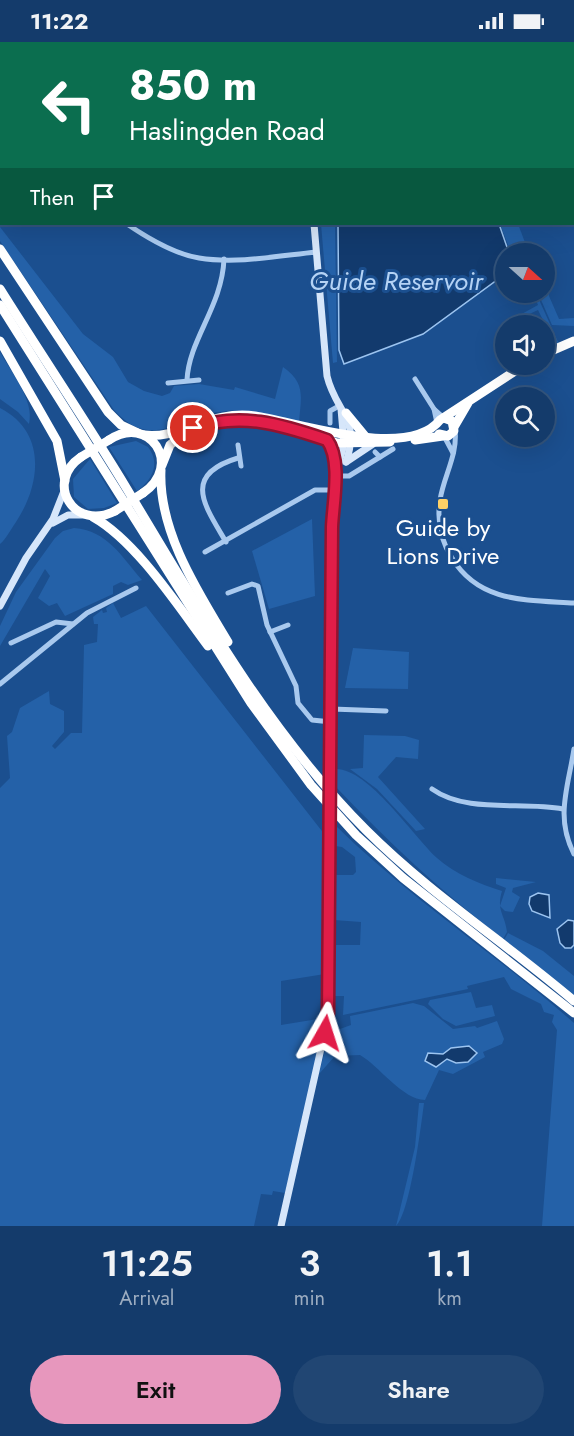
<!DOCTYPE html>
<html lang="en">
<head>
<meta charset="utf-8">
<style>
  body { margin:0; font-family:Jost,sans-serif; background:#214673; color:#f1f3f6; height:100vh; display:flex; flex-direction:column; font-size:22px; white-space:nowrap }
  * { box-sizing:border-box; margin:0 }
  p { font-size:20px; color:#9dadc1 }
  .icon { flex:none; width:33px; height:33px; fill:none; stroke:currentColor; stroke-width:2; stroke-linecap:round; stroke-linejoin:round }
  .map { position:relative; height:1184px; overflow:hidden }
  .drawer { display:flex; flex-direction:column; background:#143b6b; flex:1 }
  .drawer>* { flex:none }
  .hud { position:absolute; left:0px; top:0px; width:574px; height:183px; box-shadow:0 6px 24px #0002,0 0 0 2px #33557e; background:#0b6e4f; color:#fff; overflow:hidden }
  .needle { width:39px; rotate:111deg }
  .tools { position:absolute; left:495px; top:201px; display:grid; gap:12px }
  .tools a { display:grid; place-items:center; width:60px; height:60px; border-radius:50%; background:#143b6b; box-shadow:0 6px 24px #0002,0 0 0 2px #33557e; font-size:30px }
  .pin { position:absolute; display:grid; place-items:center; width:51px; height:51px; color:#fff; margin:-26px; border:3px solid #fff; border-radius:50%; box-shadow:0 2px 6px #0007 }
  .me { position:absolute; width:66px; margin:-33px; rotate:6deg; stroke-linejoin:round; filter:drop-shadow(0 0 4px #0008) }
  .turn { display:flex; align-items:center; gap:21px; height:126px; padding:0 30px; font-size:27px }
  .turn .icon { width:78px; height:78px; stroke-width:2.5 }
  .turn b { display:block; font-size:42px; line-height:51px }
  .then { display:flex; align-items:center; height:57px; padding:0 30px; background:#0003; gap:12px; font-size:22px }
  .eta { display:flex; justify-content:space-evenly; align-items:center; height:102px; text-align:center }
  .eta b { font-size:36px; font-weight:600; line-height:42px }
  .action { display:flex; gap:12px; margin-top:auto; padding:12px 30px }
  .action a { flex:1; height:69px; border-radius:36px; background:#e797bd; color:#111; font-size:24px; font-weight:600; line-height:69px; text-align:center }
  .action a+a { background:#214673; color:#f1f3f6 }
  .status { display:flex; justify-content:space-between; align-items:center; height:42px; padding:0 30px; background:#143b6b; direction:ltr }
  .status svg { height:16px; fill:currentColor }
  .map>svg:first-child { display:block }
  .green { fill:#2461a8 }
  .water { fill:#123a6d; stroke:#9cc4f0; stroke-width:1.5 }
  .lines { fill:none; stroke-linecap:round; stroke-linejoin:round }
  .street { stroke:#a9c9ee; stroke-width:5 }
  .secondary { stroke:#d6e6fa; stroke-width:7 }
  .highway { stroke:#fff; stroke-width:9 }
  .secondary-bridge { stroke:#d6e6fa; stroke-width:7 }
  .highway-bridge { stroke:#fff; stroke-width:9 }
  .route-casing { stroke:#92132f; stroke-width:15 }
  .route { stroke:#e11d48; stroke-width:10 }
  .poi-dot { fill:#ffd166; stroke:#1b4f8f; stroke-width:2 }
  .labels { text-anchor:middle; stroke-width:6; stroke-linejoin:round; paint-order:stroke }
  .poi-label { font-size:24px; fill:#fff; stroke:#1b4f8f }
  .water-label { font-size:26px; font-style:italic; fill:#b5d3f5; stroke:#1b4f8f }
</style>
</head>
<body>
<div class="status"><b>11:22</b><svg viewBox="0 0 49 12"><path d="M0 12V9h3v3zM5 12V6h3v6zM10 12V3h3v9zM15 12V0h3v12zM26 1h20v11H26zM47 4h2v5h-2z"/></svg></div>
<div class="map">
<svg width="574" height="1184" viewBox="0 0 574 1184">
  <rect width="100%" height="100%" fill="#1b4f8f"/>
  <!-- green -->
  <g class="green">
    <path d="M321,182H335L337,320L333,321Z"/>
    <path d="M500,182H518L529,211H511Z"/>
    <path d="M0,185L83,292L113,315L128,340L144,349L162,354L170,351L174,344L199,342L234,348L235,345L275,357L283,325C306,341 301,355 299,380C274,373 252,367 226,369C181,373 153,411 114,368L0,199Z"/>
    <path d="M545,222L549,254L559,277L574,276V284L552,283L538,251L544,250Z"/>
    <path d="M533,251H536L559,302L545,308L544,284L532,283L543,278L538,268L525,274L529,283H509L507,280L538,263Z"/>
    <path d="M0,310C11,330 35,359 29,382L18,370L0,357Z"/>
    <path d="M0,366C47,390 41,442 16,480C11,487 6,497 0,502Z"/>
    <path d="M136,399L148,405C161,422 152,438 137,449L109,405Z"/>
    <path d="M90,417L117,461L104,466L88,467L74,455L73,437Z"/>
    <path d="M312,477L315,554L269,567L252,509Z"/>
    <path d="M74,486C108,489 121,514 142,538L128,543L121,540L113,544V552L65,574L57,561L49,564L38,556L50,534L45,527L0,604V584L16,550L55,496L63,489Z"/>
    <path d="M113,561L121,576L146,564L325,793V932L281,939V983L324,976V986L285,1151L273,1149L272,1153L261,1152L254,1184H0V746L10,736L7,694L12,690L20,666L49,649L50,662L64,669V690L52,704L55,707L71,691H82L84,603L97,600L98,582H94L93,575L102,568L103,571L107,570L106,566Z"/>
    <path d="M353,606L409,610L408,647L345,646Z"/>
    <path d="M364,693L405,694L419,698L418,717L396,715L378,735L425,787L416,789L377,747L350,727L363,726Z"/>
    <path d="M336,727C369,727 413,794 437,816C455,832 480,842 502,849C496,869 505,872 507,890L503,897C442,850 387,799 334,743Z"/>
    <path d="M335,783C409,856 496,912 574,981V1184H542L557,988L552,980L554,973L544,970L541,962L511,947L504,935L467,944L468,947L343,973L344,954H332V903H360L361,880L334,878L335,833H353L356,830L355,815L342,805L335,804Z"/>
    <path d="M496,836L536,840L513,846L512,850L520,855L513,870L505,869L500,864L506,846L496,842Z"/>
    <path d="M508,891L543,909L574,934V954L504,898Z"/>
    <path d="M471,950L476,966L492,963L495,974L456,984L443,977L428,962L430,958Z"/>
    <path d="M413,961L424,964L453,987L475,984L477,986L497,979L504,997L502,1002L483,1010L485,1015L453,1032L439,1028L425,1058C403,1058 378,1023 360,1013L335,1014L319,1032L329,991L351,983L350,974Z"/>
    <path d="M419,1061H424C421,1085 410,1171 396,1184L415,1105Z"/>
  </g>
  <!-- water -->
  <g class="water">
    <path d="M338,182H499L509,211L506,212L505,232L423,292L344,322L339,308Z"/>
    <path d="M538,851L549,853L550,876L532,869L529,862L530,855Z"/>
    <path d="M568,878L574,879V903L571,906H565L560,901L557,887Z"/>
    <path d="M469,1004L477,1011L468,1020L456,1021L447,1017L436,1025L425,1019L428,1011L443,1012L451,1006Z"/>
  </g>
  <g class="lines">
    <!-- street -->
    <g class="street">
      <path d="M297,0L298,2"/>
      <path d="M0,92L2,93"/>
      <path d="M127,182C146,195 175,212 199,216C236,222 278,214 316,210"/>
      <path d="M415,337L434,367"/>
      <path d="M187,338C189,297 222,265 224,217"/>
      <path d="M168,341L199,338"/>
      <path d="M330,381V369L339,364"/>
      <path d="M437,381L434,367L444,376"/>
      <path d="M455,387C458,413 444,433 440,458C437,478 441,499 452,516C479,561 527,558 574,561"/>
      <path d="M444,394L453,411"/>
      <path d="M238,403L241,424"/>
      <path d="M375,410L380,415L393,407"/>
      <path d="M336,434H349L380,415"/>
      <path d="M226,500C205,464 181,433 238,416"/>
      <path d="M205,510L315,448H333"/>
      <path d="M228,551L252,542L258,544L267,583L296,644L298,661L312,678L331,680"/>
      <path d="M270,590L288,583"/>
      <path d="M11,601L56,580L73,582"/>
      <path d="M0,642L87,571L136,546"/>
      <path d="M332,667L386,669"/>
      <path d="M574,707C568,746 555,775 574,812"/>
      <path d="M432,747C467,772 522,759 563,767"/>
    </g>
    <!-- secondary -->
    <g class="secondary">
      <path d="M327,2V0"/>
      <path d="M314,182L327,334C336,371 361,376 346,420"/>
      <path d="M346,420L373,402"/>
      <path d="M53,481L68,473H85"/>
      <path d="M0,564L26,516L53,477L64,449"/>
      <path d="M330,732L332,485L334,440L344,402L341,367"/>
      <path d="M281,1184L327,980L330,781"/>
    </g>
    <!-- highway -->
    <g class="highway">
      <path d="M0,207L108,370L121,383L138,391"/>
      <path d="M0,247C42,314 86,379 127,447C198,565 268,690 366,788C430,852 506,901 574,959"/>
      <path d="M0,263L251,661L311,743L356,793L403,836L574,971"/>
      <path d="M0,299L57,399L65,439"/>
      <path d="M544,312L574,299"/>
      <path d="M346,371L365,394"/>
      <path d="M454,385L468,361"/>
      <path d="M439,392L448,394L454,389L452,379L444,376"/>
      <path d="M144,393C179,398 212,367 255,374C297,380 408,419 440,378L526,322"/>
      <path d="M312,393L337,401L390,400"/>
      <path d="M109,398C149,371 184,423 143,451"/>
      <path d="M327,398L332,407L336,431"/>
      <path d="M415,398L443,394"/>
      <path d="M81,415C44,440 74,490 115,469"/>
      <path d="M162,423L170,403L188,388"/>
      <path d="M161,428C158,489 198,550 228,600"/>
      <path d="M93,475C136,499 178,564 208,604"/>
    </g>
    <!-- secondary-bridge -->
    <path class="secondary-bridge" d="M330,781V732"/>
    <!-- highway-bridge -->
    <g class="highway-bridge">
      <path d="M81,415L109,398"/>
      <path d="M115,469L143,451"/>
    </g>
  </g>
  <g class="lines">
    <!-- route casing -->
    <g class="route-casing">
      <path id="route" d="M193,386C241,370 280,382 327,398C342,418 333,461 332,485L328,971L325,991"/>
    </g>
    <!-- route -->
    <use href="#route" class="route"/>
  </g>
  <!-- markers -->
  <rect class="poi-dot" x="437" y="456" width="12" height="12" rx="3"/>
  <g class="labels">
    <!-- poi labels -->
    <g class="poi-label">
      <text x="443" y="494">Guide by<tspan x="443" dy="28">Lions Drive</tspan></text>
    </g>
    <!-- water labels -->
    <g class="water-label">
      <text x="396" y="248">Guide Reservoir</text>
    </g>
  </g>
</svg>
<div class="tools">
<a><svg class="needle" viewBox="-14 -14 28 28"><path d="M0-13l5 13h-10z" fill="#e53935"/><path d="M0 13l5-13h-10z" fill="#9dadc1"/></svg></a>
<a><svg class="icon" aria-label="sound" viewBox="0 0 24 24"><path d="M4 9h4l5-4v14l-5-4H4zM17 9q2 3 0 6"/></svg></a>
<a><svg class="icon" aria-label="search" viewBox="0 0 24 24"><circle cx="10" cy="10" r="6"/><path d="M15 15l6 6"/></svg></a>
</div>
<div class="pin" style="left:193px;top:386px;background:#d93025"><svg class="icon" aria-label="arrive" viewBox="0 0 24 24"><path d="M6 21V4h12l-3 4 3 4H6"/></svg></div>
<svg class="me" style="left:325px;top:991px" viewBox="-20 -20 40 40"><path d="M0-17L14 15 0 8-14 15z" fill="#e11d48" stroke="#fff" stroke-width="4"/></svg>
<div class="hud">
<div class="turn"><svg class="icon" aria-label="left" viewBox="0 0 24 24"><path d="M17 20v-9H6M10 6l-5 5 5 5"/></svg><div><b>850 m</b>Haslingden Road</div></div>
<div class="then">Then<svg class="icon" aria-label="arrive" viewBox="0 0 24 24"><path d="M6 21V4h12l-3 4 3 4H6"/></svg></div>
</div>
</div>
<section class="drawer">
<div class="eta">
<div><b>11:25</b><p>Arrival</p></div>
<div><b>3</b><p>min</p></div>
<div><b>1.1</b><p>km</p></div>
</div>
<div class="action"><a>Exit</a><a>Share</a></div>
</section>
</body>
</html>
